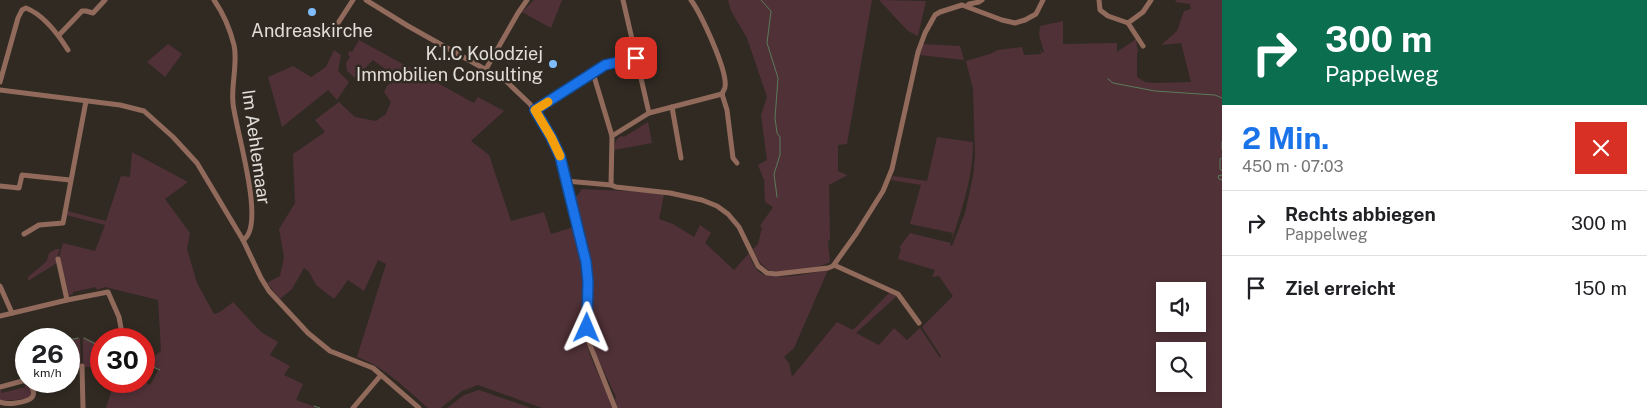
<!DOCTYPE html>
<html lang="de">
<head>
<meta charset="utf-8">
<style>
  body { margin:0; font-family:"Public Sans",sans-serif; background:#f6f6f6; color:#202124; height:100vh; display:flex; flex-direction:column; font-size:19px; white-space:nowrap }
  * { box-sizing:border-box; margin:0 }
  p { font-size:16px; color:#757577 }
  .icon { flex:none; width:28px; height:28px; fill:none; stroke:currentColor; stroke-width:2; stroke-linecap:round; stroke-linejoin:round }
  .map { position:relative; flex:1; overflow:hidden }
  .details { display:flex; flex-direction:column; background:#fff; width:425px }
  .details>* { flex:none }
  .top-card { background:#0b6e4f; color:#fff; overflow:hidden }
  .tools { position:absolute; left:1156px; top:282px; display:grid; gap:10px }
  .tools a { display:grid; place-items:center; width:50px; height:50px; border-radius:0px; background:#fff; box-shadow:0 2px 8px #0003; font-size:25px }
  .speed { position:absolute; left:15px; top:328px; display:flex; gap:10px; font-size:25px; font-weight:700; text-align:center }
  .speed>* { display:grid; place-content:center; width:65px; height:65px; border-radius:50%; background:#fff; box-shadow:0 2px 8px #0003; line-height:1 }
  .speed small { font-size:12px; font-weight:400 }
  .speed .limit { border:8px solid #d22; background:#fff; color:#111 }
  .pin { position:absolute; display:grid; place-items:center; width:42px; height:42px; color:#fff; margin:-21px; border-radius:10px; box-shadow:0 2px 8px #0006 }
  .me { position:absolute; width:55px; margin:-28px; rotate:1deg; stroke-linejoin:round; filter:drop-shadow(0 0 4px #0008) }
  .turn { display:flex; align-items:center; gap:18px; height:105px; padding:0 20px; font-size:22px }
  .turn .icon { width:65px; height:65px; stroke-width:2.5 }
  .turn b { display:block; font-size:35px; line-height:42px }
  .round { display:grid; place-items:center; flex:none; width:52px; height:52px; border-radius:0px; background:#f6f6f6 }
  .headline { display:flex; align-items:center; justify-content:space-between; height:85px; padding:0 20px }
  h1 { font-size:30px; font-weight:700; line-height:38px; color:#1a73e8 }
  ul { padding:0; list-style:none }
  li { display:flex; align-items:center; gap:15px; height:65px; padding:0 20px; border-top:1px solid #e0e0e0 }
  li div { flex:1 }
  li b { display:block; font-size:19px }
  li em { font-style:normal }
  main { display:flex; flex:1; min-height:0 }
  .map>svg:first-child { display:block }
  .green { fill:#503138; fill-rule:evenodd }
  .water { fill:#5b7b5a }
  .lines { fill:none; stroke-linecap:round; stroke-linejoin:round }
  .stream { stroke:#5b7b5a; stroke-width:1 }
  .minor { stroke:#916a5c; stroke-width:5 }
  .route-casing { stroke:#114b97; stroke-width:12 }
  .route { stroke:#1a73e8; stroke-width:9 }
  .slow { stroke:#f59e0b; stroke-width:9 }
  .poi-dot { fill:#7fbdfa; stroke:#302a22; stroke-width:2 }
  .labels { text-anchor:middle; stroke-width:5; stroke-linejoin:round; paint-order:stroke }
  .poi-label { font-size:18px; fill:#e1ddd8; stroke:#302a22 }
  .street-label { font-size:18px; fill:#e1ddd8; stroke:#302a22 }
</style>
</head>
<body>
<main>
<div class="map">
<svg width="1222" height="408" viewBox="0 0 1222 408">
  <rect width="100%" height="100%" fill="#302a22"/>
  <!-- green -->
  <g class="green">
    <path d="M534,0H562L551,28L522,12Z"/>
    <path d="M728,0H872L847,144L838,145V171L847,175L846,176L829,185L830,240L828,241L830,262C819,269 778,275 767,269C760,264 756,257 753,249L758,244L762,228L760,226L773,207L765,202L764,180L758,165L767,160L761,115L767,97L747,38L731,11Z"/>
    <path d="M879,0L926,1L918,36L908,31Z"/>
    <path d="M1176,0H1222V408H617L615,399L616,397L596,355L591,337L590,288L586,257L572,197L578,195L582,189L647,192L664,195L659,219L673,224L694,237L700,225L711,233L705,243L734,270L749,253C751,259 753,266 758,271C770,283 811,273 828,270L794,348L784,357L789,363L792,377L837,322L853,330L890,292L898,295L856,333L879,345L894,328L907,340L920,328L940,358L941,356L922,327L953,296L939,276L932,277L935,270L898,259L901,249L899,248L910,233L951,243L953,233L910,224L921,185L891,180L893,176L927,181L937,137L973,142C973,179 962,208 951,243L950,245L952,246L965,213L973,176L975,156L973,89L966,61L990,54L998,50L1022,47L1024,55L1041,54L1040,49L1042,53L1044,52L1039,35L1040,26L1063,21V44L1117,43V52L1136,39L1138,52L1137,53V77L1145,82L1156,83L1191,82L1181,43L1161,45L1177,31L1184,11L1191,9L1190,4L1175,2ZM1165,291H1198V324H1165ZM1165,351H1198V384H1165Z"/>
    <path d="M359,40L474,103L478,97L504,111L471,141L489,155L511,221L544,212L551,234L574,227C578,248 582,268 584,289C585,305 583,323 586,339C590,364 606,384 612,408H542L478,385L462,391L441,408H428C406,389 385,367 357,357L386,264L378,260L364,291L348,280L334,299L316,285L309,272L304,268L292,289L280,299L267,283L280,276L284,257L279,229L295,203L293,154L325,132L315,120L339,102L355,117L376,121L386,114L391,102L384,92L387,86L396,77L373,60L355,78L347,71L346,63L350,57L348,55L349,51L352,52Z"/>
    <path d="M168,44L182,54L165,77L147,62Z"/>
    <path d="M923,44L960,46L964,60L919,55Z"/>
    <path d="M334,50L341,55L338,71L349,82L337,100L328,90L282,127L268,77L293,66L311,77L326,67Z"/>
    <path d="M648,122L652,143L614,150C615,143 615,140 621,136L624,137Z"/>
    <path d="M132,152L188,182L165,199L190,233L187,249L197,283L214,314L220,312L233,302L261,332L278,342L270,355L290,366L284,375L303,384L296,400L318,408H106L115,381H142L150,385L159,369L145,363L161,351L158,300L105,287L97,290L96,287L73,292V294L68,296L59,257L63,243L95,251L105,225L66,215L67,211L106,221L121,176L130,177Z"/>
    <path d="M56,249H60L56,260L57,263L28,281V277L47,261L49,253Z"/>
    <path d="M80,338L81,367L69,369V365L78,364L76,344H69V339Z"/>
    <path d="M83,338L88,339L101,344V367H83Z"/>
    <path d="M24,382L29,385L32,395L27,399L0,401V389L2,393L25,387Z"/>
    <path d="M479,390L528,407L531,408H447L464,395Z"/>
  </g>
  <!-- water -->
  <path class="water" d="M69,344H76L78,364L69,365Z"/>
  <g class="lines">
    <!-- stream -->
    <g class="stream">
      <path d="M761,0L771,11L767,43L778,78L775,118L777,133L780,137V155L774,174L777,197"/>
      <path d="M1108,79L1113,83L1155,91L1215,95L1222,98"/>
      <path d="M1222,142V149"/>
      <path d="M1222,158L1220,159V169L1222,171"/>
      <path d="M1222,175L1218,176L1219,179L1222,180"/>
      <path d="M84,338L101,347"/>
      <path d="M69,340L78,338"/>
      <path d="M144,363L160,370"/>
      <path d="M314,406L320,408"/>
    </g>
    <!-- minor -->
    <g class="minor">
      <path d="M214,0C223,13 230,29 234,45C238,62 231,85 233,103C235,128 267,226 243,240"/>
      <path d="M366,0L408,26L506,81L530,104L545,127L559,156L586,262L588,282V340L615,408"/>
      <path d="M623,0L649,113"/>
      <path d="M1099,0L1100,10L1108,16L1128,23L1143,12L1151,0"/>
      <path d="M967,6L969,4L979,2L982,0"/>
      <path d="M1128,23L1143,46"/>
      <path d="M59,35L82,11H86L93,13L105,0"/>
      <path d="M329,37L353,0"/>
      <path d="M486,69L518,13L527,0"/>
      <path d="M593,73L612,136"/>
      <path d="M0,82L18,18L22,10L26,8C44,15 58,34 68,50"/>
      <path d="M0,90L120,105L144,111L173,137L197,163L243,240L261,278L269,291L308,333L330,351L373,368L419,408"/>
      <path d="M722,94L727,110L733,158L737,163"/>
      <path d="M672,107L681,158"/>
      <path d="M535,110L605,65L636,58"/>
      <path d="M566,181L611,185L616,187L670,193L702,200L717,206L728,214L739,227L758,266L767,273L776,274L828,268L833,266L856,234L883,191L892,169L918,52L925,33L935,15L940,12L962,5L1002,20L1015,23L1025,20L1036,14L1043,0"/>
      <path d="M611,185L612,136L649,113L722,94C723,91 725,89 725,87C728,71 701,14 691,0"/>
      <path d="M0,186L19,188L22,175L70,180"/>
      <path d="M24,234L39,225L63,223L86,101"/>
      <path d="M58,259L67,300"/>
      <path d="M834,265L898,294L919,323"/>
      <path d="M0,286L12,313"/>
      <path d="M0,316L67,300L108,292L119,317L123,339"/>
      <path d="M82,366L83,408"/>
      <path d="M0,387L26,380"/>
      <path d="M0,402C5,404 10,404 16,403C31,401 40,397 28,381"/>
      <path d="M353,408L381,375"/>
    </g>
  </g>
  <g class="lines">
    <!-- route casing -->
    <g class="route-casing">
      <path id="route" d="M587,328L588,282L586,262L560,156L551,137L535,110L605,65L636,58"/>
    </g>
    <!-- route -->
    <use href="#route" class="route"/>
    <!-- slow -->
    <path class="slow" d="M548,102L535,110L551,137L560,156"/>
  </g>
  <!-- markers -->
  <g class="poi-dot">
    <circle cx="312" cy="12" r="5"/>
    <circle cx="553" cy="64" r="5"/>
  </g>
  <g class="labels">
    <!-- poi labels -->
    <g class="poi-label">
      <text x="312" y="37">Andreaskirche</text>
      <text x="543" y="60" text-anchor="end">K.I.C Kolodziej<tspan x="543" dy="21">Immobilien Consulting</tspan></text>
    </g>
    <!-- street labels -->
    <g class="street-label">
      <text transform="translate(256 147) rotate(82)" y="6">Im Aehlemaar</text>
    </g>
  </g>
</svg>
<div class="tools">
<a><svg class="icon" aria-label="sound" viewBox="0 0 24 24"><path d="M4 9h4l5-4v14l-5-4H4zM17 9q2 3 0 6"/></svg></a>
<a><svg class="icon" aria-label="search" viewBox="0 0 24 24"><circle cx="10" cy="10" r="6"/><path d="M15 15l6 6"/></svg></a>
</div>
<div class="speed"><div>26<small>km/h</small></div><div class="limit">30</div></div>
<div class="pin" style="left:636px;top:58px;background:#d93025"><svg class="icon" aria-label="arrive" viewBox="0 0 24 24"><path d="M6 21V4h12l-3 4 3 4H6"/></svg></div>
<svg class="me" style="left:587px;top:328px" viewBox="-20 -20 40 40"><path d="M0-17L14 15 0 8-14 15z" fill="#1a73e8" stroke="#fff" stroke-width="4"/></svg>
</div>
<section class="details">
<div class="top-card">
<div class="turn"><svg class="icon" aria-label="right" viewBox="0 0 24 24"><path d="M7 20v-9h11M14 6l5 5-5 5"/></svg><div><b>300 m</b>Pappelweg</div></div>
</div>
<div class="headline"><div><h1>2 Min.</h1><p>450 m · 07:03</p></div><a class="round" style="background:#d93025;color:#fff"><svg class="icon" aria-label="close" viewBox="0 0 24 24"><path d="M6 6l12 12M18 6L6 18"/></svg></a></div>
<ul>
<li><svg class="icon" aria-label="right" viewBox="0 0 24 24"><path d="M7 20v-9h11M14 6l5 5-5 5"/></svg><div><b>Rechts abbiegen</b><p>Pappelweg</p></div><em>300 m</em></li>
<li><svg class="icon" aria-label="arrive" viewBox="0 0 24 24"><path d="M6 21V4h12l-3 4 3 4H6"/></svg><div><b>Ziel erreicht</b></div><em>150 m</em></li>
</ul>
</section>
</main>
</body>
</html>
